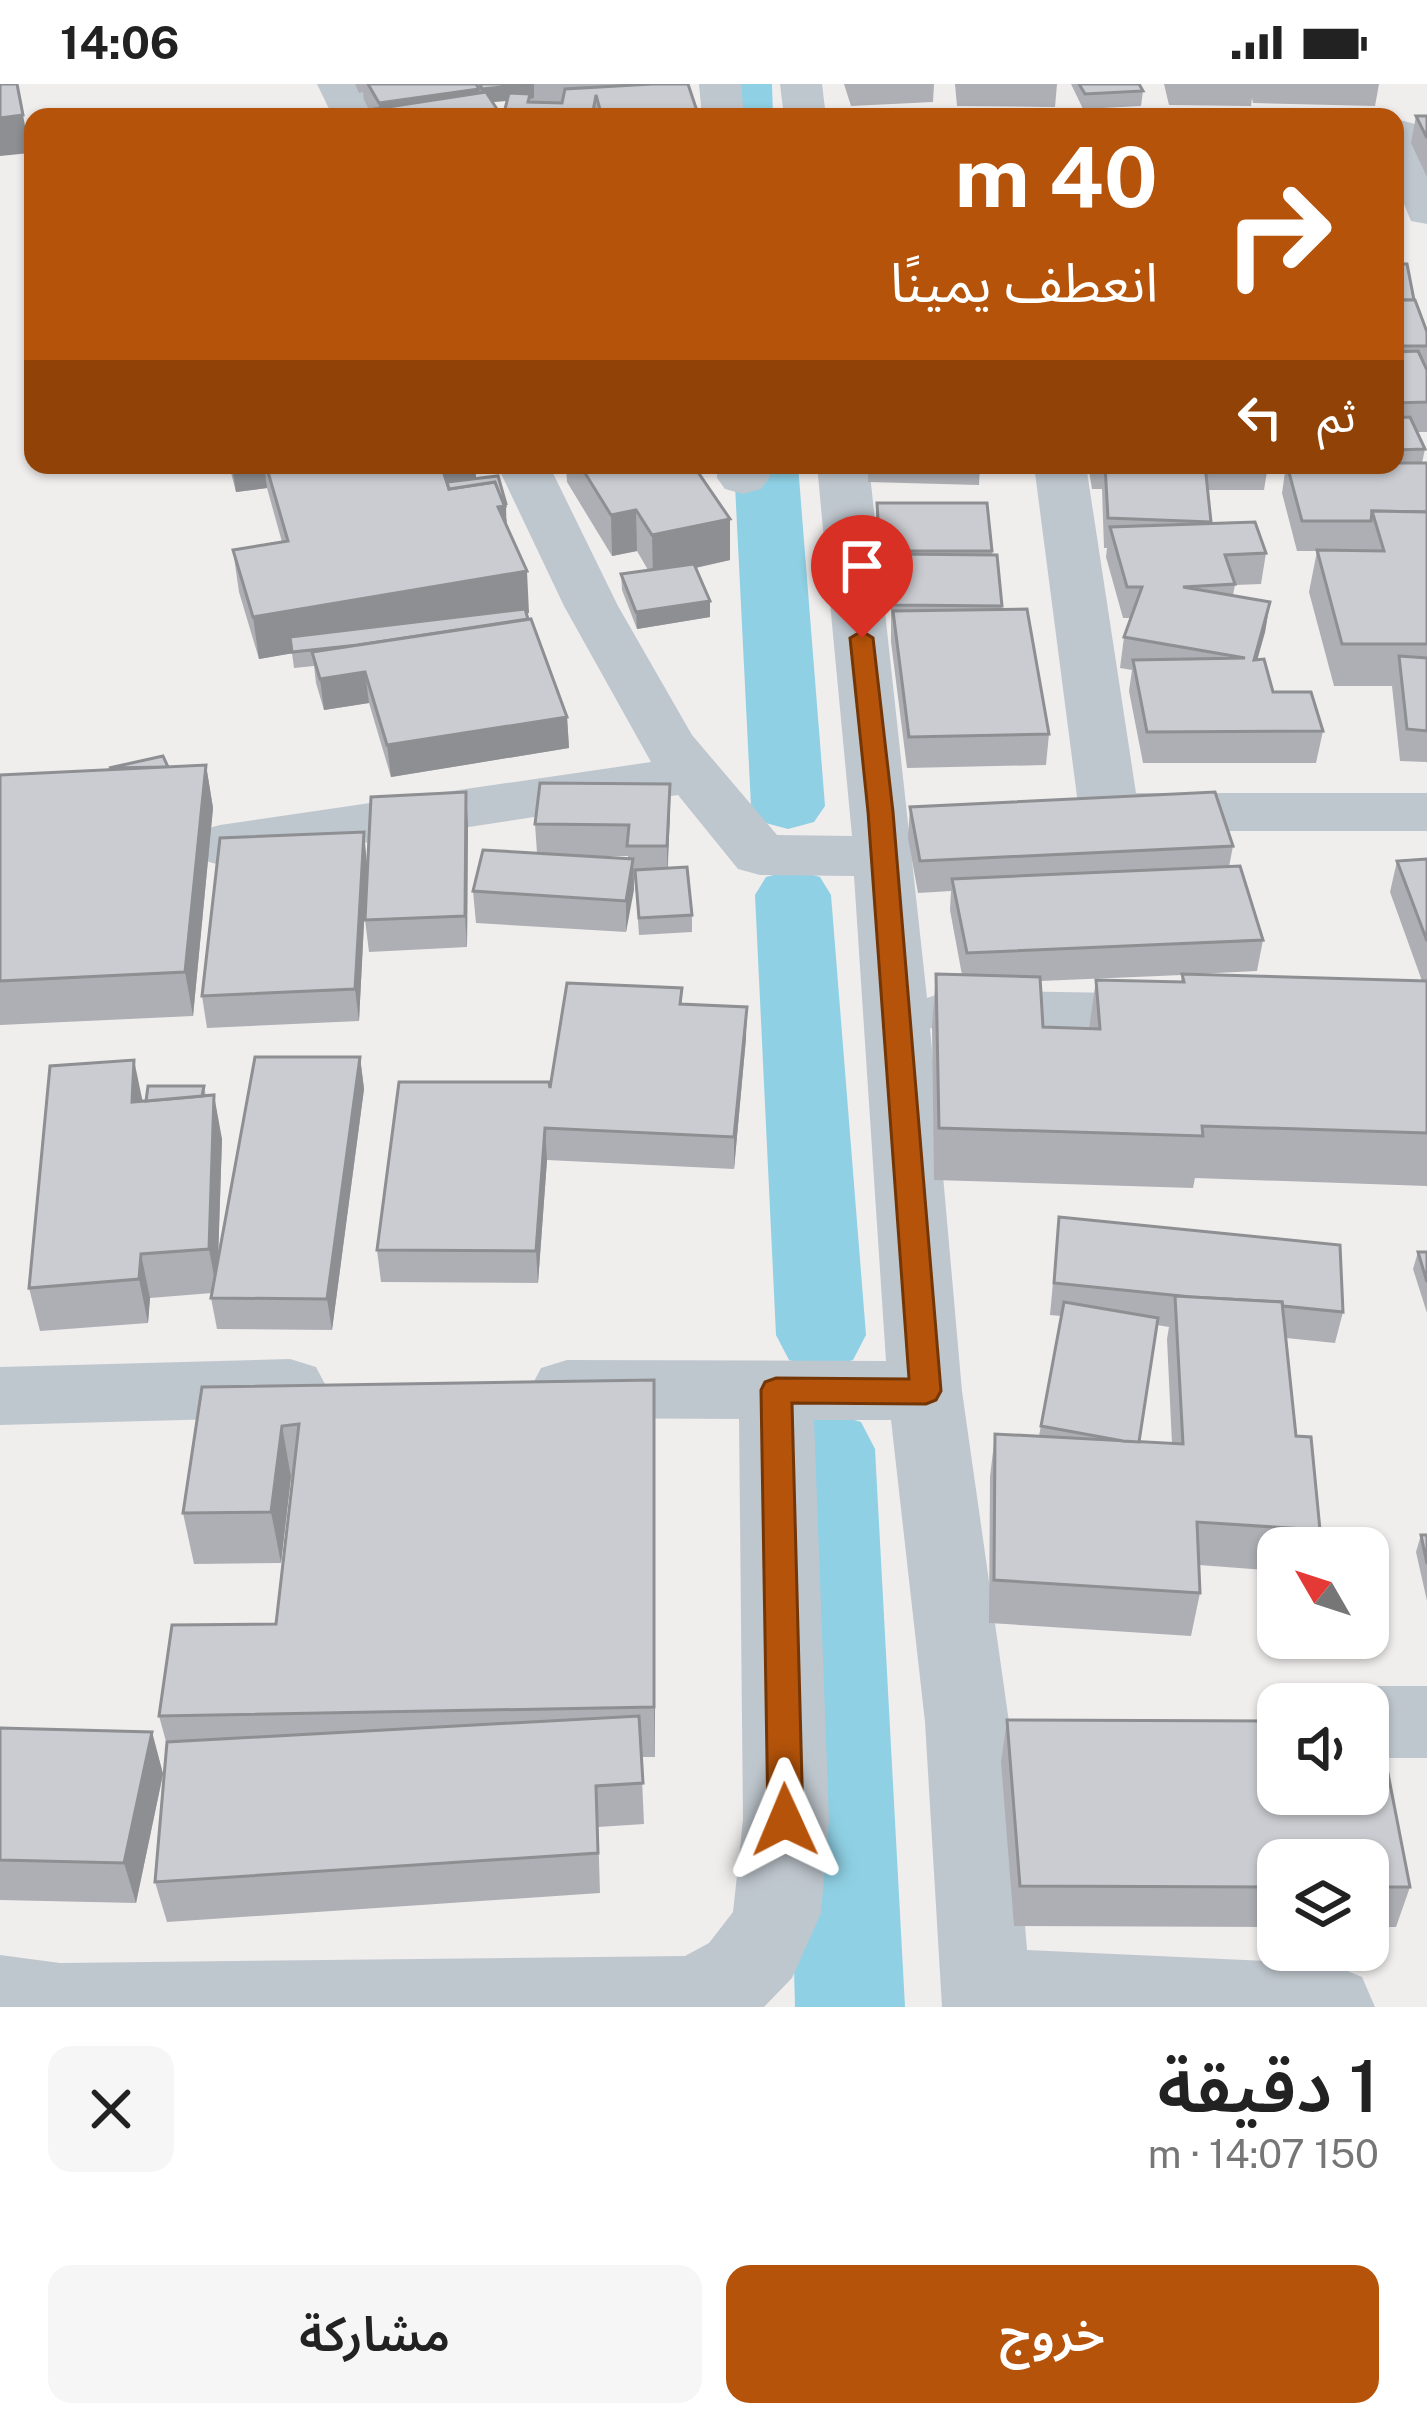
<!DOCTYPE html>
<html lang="ar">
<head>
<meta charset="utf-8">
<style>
  body { margin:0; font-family:"Public Sans","Noto Sans Arabic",sans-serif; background:#f6f6f6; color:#222; direction:rtl; height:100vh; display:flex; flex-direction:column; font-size:45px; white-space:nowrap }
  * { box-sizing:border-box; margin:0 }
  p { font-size:39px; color:#767676 }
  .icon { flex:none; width:66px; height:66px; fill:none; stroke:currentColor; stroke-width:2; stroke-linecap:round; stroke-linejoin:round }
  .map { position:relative; height:1923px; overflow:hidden; direction:ltr }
  .drawer { display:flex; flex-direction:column; background:#fff; flex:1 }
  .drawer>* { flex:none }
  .top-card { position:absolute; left:24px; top:24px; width:1380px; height:366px; border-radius:24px; box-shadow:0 3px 9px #0004; direction:rtl; background:#b45309; color:#fff; overflow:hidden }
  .needle { width:78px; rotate:309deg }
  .fabs { position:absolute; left:1257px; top:1443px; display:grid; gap:24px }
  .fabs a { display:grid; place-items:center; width:132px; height:132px; border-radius:24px; background:#fff; box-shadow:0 3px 9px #0004; font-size:60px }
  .pin { position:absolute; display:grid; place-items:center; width:102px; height:102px; color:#fff; margin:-123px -51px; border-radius:50% 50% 50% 0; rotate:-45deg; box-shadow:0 0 12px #0007 }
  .pin .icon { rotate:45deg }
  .me { position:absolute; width:132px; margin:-66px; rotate:359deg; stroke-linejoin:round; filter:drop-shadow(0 0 9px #0008) }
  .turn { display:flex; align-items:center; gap:42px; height:252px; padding:0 48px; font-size:54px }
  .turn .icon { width:156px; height:156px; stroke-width:2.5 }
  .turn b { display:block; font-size:84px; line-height:102px }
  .then { display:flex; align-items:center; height:114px; padding:0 48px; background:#0003; gap:24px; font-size:45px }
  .round { display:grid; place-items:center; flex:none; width:126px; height:126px; border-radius:24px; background:#f6f6f6 }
  .overview { display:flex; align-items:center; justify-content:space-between; height:204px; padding:0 48px }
  h1 { font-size:72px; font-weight:600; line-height:90px }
  .primary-button { display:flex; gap:24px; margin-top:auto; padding:24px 48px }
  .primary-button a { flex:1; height:138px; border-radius:24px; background:#b45309; color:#fff; font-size:48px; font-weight:600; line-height:138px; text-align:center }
  .primary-button a+a { background:#f6f6f6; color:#222 }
  .status { display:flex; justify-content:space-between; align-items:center; height:84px; padding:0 60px; background:#fff; direction:ltr }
  .status svg { height:33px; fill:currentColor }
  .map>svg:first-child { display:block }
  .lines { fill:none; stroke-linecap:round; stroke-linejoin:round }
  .canal { fill:#8fd0e4; fill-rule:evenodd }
  .street { fill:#bfc7ce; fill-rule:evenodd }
  .wall { fill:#aeafb4; fill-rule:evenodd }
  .shaded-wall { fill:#8d8f92 }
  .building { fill:#caccd1; stroke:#8d8f92; stroke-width:3 }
  .route { fill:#b45309; stroke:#753606; stroke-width:3 }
</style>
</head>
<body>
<div class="status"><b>14:06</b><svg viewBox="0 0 49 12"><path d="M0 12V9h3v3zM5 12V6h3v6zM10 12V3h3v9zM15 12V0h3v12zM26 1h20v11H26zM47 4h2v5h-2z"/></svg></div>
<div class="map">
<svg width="1427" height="1923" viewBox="0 0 1427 1923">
  <rect width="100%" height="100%" fill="#f0eded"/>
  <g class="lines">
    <!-- canal -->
    <g class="canal">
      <path d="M720,0H772L773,33H721Z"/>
      <path d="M734,381H798L825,722L814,738L788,745L762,738L751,722Z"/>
      <path d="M793,786L820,793L831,811L866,1251L853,1276L821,1286L789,1276L776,1251L755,811L766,793Z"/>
      <path d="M828,1328L861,1338L875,1365L905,1923H795L781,1365L795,1338Z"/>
    </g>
    <!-- street -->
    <g class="street">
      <path d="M317,0H359L375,33H333Z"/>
      <path d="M699,0H741L744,33H702Z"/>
      <path d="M780,0H822L826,33H784Z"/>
      <path d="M1400,36L1415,40L1427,64V140L1411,137L1395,98V37Z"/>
      <path d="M497,381H549L618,522L692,651L777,751L852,752L817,381H869L927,914L951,906L1177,910L1200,916L1210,932L1200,948L1177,954L951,950L930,944L962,1307L1009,1638L1027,1866L1330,1880L1362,1893L1375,1923H942L925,1638L891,1336H814L829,1736L821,1829L792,1894L764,1923H0V1871L60,1879L685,1872L709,1859L733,1828L743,1736L739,1335L567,1334L541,1326L530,1305L541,1284L567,1276L886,1277L854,792L760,791L738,785L678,711L220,781L198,775L190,761L198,747L220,741L651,678L564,522Z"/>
      <path d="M717,381H769V394L761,405L743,410L725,405L717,394Z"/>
      <path d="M1034,381H1086L1136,709H1427V747H1109L1088,741L1079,728Z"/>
      <path d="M290,1275L316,1283L327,1304L316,1325L290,1333L0,1341V1283Z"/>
      <path d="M1368,1602H1427V1674H1368V1620H1335L1339,1612Z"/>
    </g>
  </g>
  <!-- wall -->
  <g class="wall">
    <path d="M355,0H476L477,2V0H688L699,33H503L507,17L493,18L502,33H373L364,16L363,8L359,9Z"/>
    <path d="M844,0H934L933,18L851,22Z"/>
    <path d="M955,0H1057L1055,23L957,22Z"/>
    <path d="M1071,0H1139L1143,7L1141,22L1083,25Z"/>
    <path d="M1164,0H1379L1375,22L1253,19L1252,14L1251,22L1169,21Z"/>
    <path d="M1416,32H1427V93L1411,59Z"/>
    <path d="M1395,180L1414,216L1427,248V348H1417L1425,365L1422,379H1427V678L1400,677L1392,602H1334L1309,508L1317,467H1297L1282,409L1286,381H1395Z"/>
    <path d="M229,381H475L476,395L507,436L506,440L529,529H526L567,633L569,664L391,693L369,619L324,626L316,599L314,582L294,584L292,569L259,575L239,508L233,466L282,458L267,404L236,408Z"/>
    <path d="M566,381H695L730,435V476L696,484L710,517V533L637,545L622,506L621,490L648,486L637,467L612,472L567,398Z"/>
    <path d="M868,381H980L979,401L868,398Z"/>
    <path d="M1088,381H1268L1264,406H1208L1211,440L1266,469L1261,500L1235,501L1233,511L1270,518L1265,548L1257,575L1273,608L1323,647L1316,679H1143L1129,607L1132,586L1120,584L1124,553L1131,534H1123L1106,473L1107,464H1104L1102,405H1092Z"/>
    <path d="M877,419L992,467V471H997L1002,525L1049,650L1046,681L907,684L891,558V497H878L875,449Z"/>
    <path d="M206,681L213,724L193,932L0,941V691Z"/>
    <path d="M670,700L668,784L692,831V848L639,851L635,794L626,848L476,839L473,807L537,769L535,740ZM585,772H628V774Z"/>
    <path d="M910,723L1233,762L1229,783L1263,856L1257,887L1195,890L1422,897L1390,808L1397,777L1427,775V1102L1195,1094L1193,1104L934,1096L932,942L936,890L962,891L950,826L951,807L918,809L908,754ZM1182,891L1181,898L1096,896L1089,945L1043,943L1040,897Z"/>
    <path d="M468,740L467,863L369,868L365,836Z"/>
    <path d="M367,780L359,937L207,944L202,912Z"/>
    <path d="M682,904V920L746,954L734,1085L547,1076L538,1199L381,1198L377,1166L550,1004Z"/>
    <path d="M360,973L364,1005L332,1246L217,1245L211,1214L212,1209L150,1214L148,1239L40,1247L29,1204L143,1017L204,1002L206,1012L222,1055L218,1174Z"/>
    <path d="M1059,1133L1343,1228L1335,1259L1286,1254L1296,1352L1320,1446L1316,1464H1278V1487L1199,1481L1200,1509L1191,1552L989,1539L990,1393L995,1350L1039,1352L1061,1232L1050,1231ZM1157,1241L1169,1243L1167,1255L1172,1360L1139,1358Z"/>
    <path d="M1418,1168H1427V1229L1413,1185Z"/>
    <path d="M654,1296L655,1673H641L644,1740L598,1743L600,1809L167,1838L155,1798L167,1661L159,1632L276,1540L293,1393H291L281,1479L194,1480L183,1429L202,1303Z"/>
    <path d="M1421,1451H1427V1517L1416,1468Z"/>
    <path d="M1007,1636L1278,1637V1710H1368V1638H1378L1410,1803L1396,1843H1368V1776H1278V1843L1014,1842L1001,1678Z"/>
    <path d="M0,1644L152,1648L163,1690L136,1819L0,1816Z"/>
  </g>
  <!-- shaded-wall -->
  <g class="shaded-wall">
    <path d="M534,0V14L530,15L531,33L529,15L482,19V5Z"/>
    <path d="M479,5L481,32L380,33L379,19Z"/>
    <path d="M23,31L30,69L0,72V34Z"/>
    <path d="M232,381H264L267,404L236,408Z"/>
    <path d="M438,381H475L477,406L450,411Z"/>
    <path d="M506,420L507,463L454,427Z"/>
    <path d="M636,426L637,467L612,472L611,431Z"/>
    <path d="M730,435V476L653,493L652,451Z"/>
    <path d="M527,487L529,529L259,575L253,533Z"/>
    <path d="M710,517V533L637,545L636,528Z"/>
    <path d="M1270,518L1265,548L1249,606L1254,576Z"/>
    <path d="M365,588L369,619L324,626L320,595Z"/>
    <path d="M567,633L569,664L391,693L387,661Z"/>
    <path d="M206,681L213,724L193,932L185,888Z"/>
    <path d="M670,700V732L667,794V762Z"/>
    <path d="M466,708L468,740L467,863L465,832Z"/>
    <path d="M364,748L367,780L359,937L355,905Z"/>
    <path d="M633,775L634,806L626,848V817Z"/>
    <path d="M747,923L746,954L734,1085V1053Z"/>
    <path d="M360,973L364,1005L332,1246L327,1215Z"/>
    <path d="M134,976L143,1019L132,1018Z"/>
    <path d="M214,1011L222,1055L217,1208L209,1165Z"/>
    <path d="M545,1044L547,1076L538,1199L536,1167Z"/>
    <path d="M141,1170L150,1214L148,1239L139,1195Z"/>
    <path d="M654,1296L655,1347V1673L654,1623Z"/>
    <path d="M282,1342L291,1393L281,1479L271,1428Z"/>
    <path d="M152,1648L163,1690L136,1819L124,1779Z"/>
  </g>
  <!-- building -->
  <g class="building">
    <path d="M0,0H17L23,31L0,34Z"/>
    <path d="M368,0H476L479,5L379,19Z"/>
    <path d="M480,0H532L482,5Z"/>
    <path d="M652,0H688L699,33H602L596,11L592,33H503L509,9L530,10L528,18L562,19L565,5Z"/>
    <path d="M1079,0H1139L1143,7L1085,10Z"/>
    <path d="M486,8L502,33H380L375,25Z"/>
    <path d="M1231,26L1352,32V33H1232Z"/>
    <path d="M1170,29L1172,33H1040Z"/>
    <path d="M1416,32H1427V54Z"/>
    <path d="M1395,180H1407L1414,216H1395Z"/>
    <path d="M1395,216H1415L1427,248V262H1395Z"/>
    <path d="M1418,267L1427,286V318L1395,319V268Z"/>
    <path d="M1410,333L1425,365L1395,366V334Z"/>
    <path d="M1395,379H1427V428L1372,427L1371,437H1302L1287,381H1395Z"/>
    <path d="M266,381H441L449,405L495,398L505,422L498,423L527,487L253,533L233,466L288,457Z"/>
    <path d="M580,381H693L730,435L652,451L636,426L611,431Z"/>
    <path d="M1105,381H1205L1211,438L1108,434Z"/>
    <path d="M498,392L506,420L504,421L495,398L449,405L447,398Z"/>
    <path d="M877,419H987L992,467H880Z"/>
    <path d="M1372,427L1427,428V560H1342L1317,466L1384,467Z"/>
    <path d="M1255,438L1266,469L1225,471L1235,500L1183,503L1270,518L1254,576L1264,575L1273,608H1311L1323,647L1147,648L1133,576L1245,574L1124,553L1142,503H1127L1110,443Z"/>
    <path d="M892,470L997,471L1002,522L894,521Z"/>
    <path d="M694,480L710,517L636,528L621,490Z"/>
    <path d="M525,525L528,535L358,561L292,568L290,553Z"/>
    <path d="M1027,525L1049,650L909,653L893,527Z"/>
    <path d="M531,535L567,633L387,661L365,588L320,595L312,568Z"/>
    <path d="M1399,572L1427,574V647L1407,645Z"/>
    <path d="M163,672L168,683L109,684Z"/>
    <path d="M206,681L185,888L0,897V691Z"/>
    <path d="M540,699L670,700L667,762H627L629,741L535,740Z"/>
    <path d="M466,708L465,832L365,836L371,713Z"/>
    <path d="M1215,708L1233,762L920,777L910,723Z"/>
    <path d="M364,748L355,905L202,912L220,754Z"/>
    <path d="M483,766L633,775L626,817L473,807Z"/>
    <path d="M1427,775V857L1397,777Z"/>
    <path d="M1240,782L1263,856L967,869L952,795Z"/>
    <path d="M687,783L692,831L639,834L635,786Z"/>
    <path d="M936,890L1040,893L1043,943L1100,945L1096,896L1184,898L1182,890L1427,897V1049L1202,1042L1203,1052L939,1044Z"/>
    <path d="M567,899L682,904L680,920L747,923L734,1053L545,1044L536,1167L377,1166L399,998H549L550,1004Z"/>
    <path d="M255,973H360L327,1215L211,1214Z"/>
    <path d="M134,976L132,1018L214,1011L209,1165L141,1170L139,1195L29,1204L50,982Z"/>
    <path d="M148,1002H204L202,1012L146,1017Z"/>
    <path d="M1059,1133L1340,1161L1343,1228L1283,1222L1282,1218L1191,1213L1054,1199Z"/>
    <path d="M1418,1168H1427V1198Z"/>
    <path d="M1175,1212L1282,1218L1296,1352L1311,1353L1320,1446L1197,1438L1200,1509L994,1496L995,1350L1183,1360Z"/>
    <path d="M1064,1218L1158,1234L1139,1358L1123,1357L1041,1342Z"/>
    <path d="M654,1296V1623L159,1632L172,1541L276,1540L299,1340L282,1342L271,1428L183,1429L202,1303Z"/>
    <path d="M1421,1451H1427V1480Z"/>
    <path d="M639,1632L643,1699L596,1702L598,1769L155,1798L167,1658Z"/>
    <path d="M1007,1636L1278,1637V1710H1368V1638H1378L1410,1803H1368V1776H1278V1803L1020,1802Z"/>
    <path d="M0,1644L152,1648L124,1779L0,1776Z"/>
  </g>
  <!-- route -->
  <path class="route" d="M862,547L873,554L893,728L941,1307L936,1316L926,1320L792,1319L803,1736L798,1747L785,1752L773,1747L768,1736L761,1306L765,1298L776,1294L909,1295L868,728L850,554Z"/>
</svg>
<div class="fabs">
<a><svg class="needle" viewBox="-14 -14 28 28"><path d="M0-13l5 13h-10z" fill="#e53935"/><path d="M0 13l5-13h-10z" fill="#767676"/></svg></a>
<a><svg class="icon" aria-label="sound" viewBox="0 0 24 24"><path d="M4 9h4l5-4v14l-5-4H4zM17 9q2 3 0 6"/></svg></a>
<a><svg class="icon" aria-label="layers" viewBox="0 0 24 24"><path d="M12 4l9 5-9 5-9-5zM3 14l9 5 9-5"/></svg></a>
</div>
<div class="pin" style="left:862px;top:554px;background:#d93025"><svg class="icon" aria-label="arrive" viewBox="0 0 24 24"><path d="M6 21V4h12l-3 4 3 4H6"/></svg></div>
<svg class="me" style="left:785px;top:1736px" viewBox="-20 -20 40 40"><path d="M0-17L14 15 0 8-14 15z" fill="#b45309" stroke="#fff" stroke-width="4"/></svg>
<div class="top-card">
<div class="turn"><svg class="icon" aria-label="right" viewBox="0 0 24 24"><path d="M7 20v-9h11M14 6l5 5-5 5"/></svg><div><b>40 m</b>انعطف يمينًا</div></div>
<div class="then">ثم<svg class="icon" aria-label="left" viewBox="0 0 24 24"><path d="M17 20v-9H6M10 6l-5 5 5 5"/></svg></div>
</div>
</div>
<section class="drawer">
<div class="overview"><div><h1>1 دقيقة</h1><p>150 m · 14:07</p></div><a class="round"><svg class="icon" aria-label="close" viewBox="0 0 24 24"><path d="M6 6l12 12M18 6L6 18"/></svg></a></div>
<div class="primary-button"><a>خروج</a><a>مشاركة</a></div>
</section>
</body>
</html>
